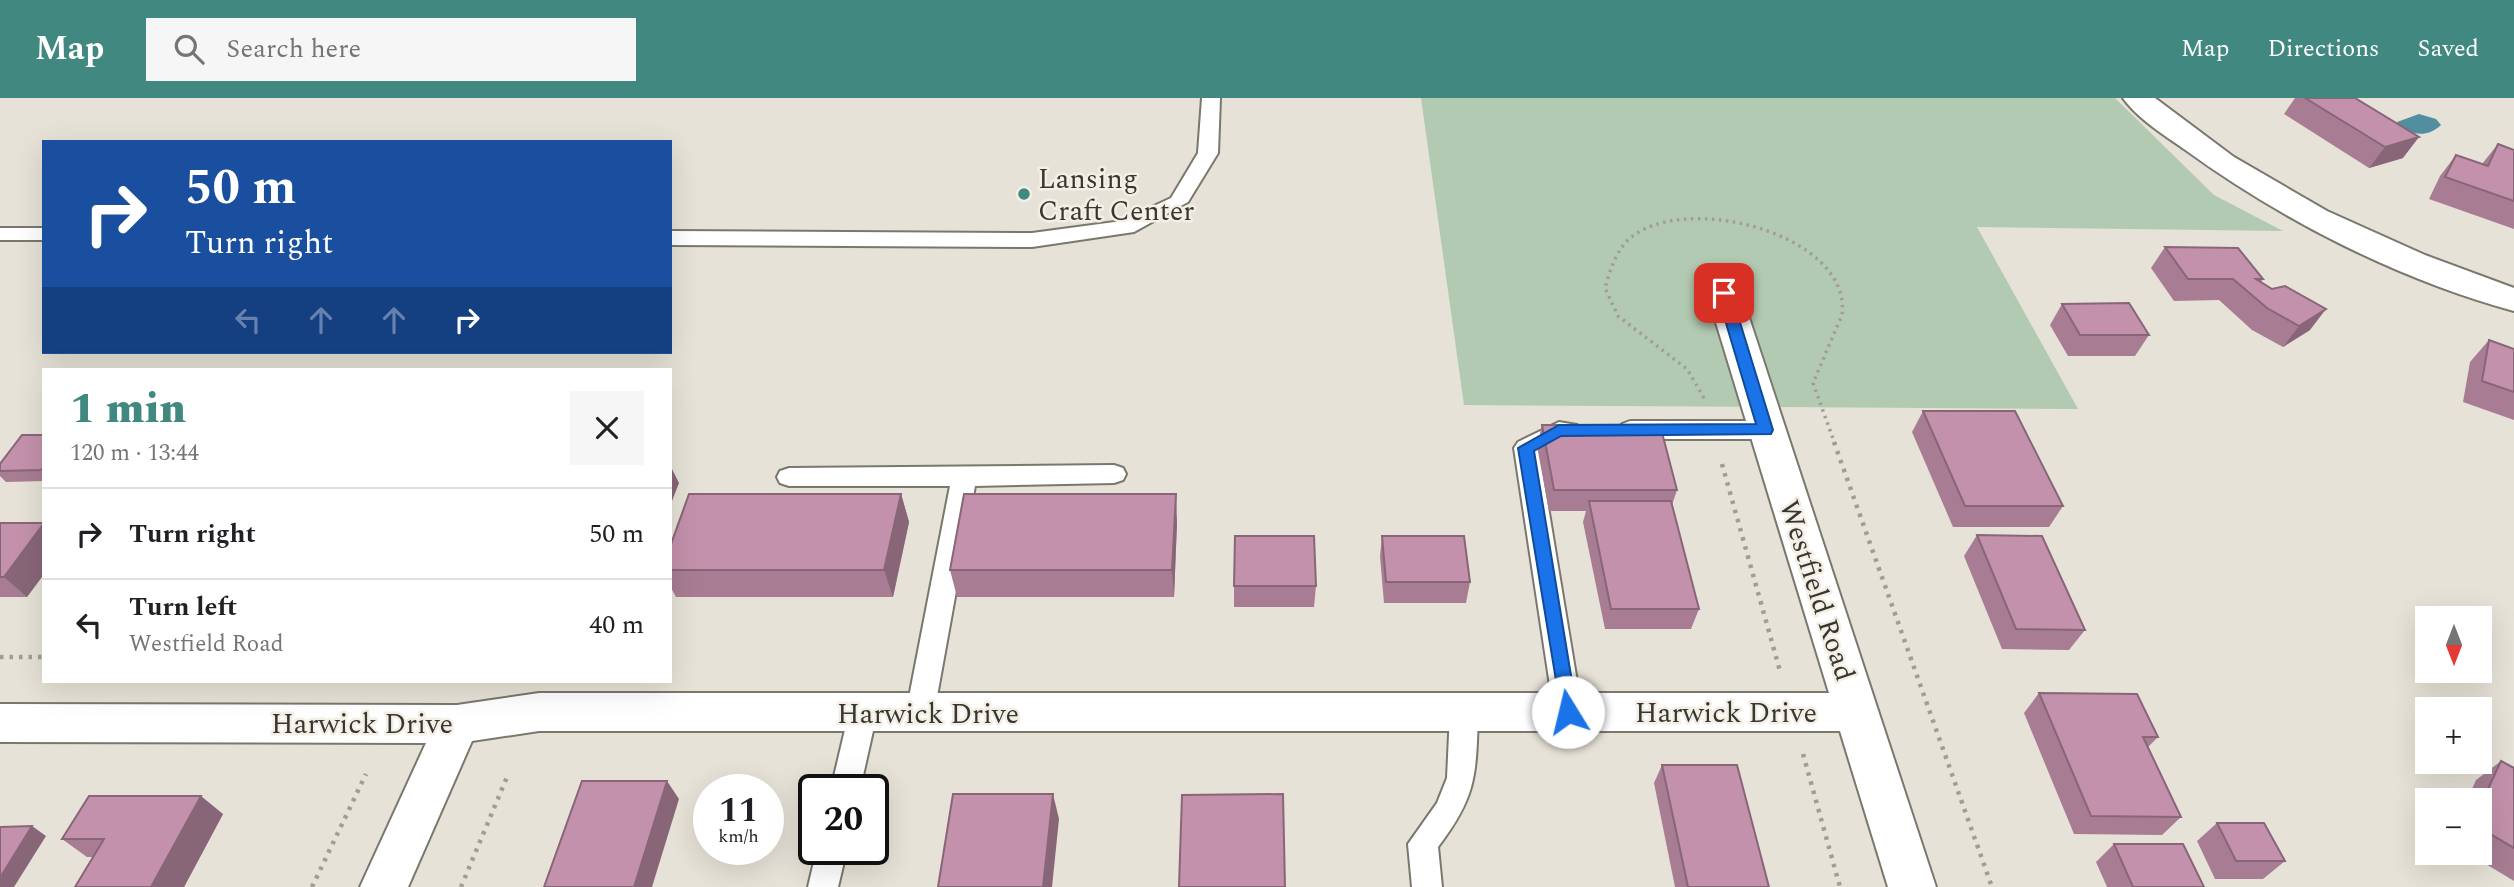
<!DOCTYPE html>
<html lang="en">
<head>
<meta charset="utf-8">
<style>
  body { margin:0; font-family:Spectral,serif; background:#f6f6f6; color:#202124; height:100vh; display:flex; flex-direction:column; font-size:26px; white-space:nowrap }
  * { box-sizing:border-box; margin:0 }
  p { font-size:23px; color:#757577 }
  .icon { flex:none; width:38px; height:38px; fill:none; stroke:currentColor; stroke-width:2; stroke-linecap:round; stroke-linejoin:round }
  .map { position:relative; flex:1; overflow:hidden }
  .details { position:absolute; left:42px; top:270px; width:630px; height:315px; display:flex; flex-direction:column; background:#fff; border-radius:0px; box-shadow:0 7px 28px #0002 }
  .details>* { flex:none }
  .hud { position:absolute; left:42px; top:42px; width:630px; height:214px; border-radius:0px; box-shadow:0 7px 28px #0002; background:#1a4fa0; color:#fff; overflow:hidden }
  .needle { width:46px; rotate:180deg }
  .tools { position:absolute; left:2415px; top:508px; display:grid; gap:14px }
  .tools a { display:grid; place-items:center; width:77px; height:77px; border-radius:0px; background:#fff; box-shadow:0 7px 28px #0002; font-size:35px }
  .speed { position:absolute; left:693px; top:676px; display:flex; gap:14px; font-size:35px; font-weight:700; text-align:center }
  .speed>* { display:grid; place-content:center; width:91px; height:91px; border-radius:50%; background:#fff; box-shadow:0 7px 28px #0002; line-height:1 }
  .speed small { font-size:18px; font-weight:400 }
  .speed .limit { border:4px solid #111; border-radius:10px; background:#fff; color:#111 }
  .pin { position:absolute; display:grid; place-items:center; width:60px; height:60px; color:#fff; margin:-30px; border-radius:14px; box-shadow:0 4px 10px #0006 }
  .me { position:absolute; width:77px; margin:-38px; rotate:351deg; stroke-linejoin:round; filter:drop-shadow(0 0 5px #0008) }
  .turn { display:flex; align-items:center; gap:24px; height:147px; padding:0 28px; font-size:32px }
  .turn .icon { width:91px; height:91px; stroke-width:2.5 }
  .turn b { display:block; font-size:49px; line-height:60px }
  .lanes { display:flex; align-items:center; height:66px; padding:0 28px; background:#0003; justify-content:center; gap:35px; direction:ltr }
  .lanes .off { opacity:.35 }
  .round { display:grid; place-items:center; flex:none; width:74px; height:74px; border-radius:0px; background:#f6f6f6 }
  .headline { display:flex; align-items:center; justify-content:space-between; height:119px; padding:0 28px }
  h1 { font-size:42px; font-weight:800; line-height:52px; color:#418881 }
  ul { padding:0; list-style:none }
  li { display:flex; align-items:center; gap:21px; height:91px; padding:0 28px; border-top:2px solid #e0e0e0 }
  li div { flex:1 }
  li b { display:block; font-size:26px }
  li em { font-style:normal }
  header { display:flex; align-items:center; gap:42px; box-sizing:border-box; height:98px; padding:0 35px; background:#418881; color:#fff }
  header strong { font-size:33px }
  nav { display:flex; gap:38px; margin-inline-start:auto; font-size:24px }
  .search { width:490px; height:63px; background:#f6f6f6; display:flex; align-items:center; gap:18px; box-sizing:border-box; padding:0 24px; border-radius:0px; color:#757577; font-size:26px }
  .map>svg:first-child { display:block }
  .green { fill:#b3cab2 }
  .water { fill:#518fa0 }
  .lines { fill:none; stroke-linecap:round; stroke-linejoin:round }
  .service-casing { stroke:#7a776d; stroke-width:4 }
  .minor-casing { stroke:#7a776d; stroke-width:4 }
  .path-far1 { stroke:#a19d95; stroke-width:3.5; stroke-dasharray:2.5 4.5; stroke-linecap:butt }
  .path { stroke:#a19d95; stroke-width:4.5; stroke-dasharray:3.5 6; stroke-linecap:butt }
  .service { fill:#fff; fill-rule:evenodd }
  .minor { fill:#fff; fill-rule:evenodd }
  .wall { fill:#a87d93 }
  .shaded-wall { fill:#886678 }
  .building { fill:#c391ab; stroke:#886678; stroke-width:2 }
  .route { fill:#1a73e8; stroke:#114b97; stroke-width:2 }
  .poi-dot { fill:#418881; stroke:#f3efe4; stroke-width:2.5 }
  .labels { text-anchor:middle; stroke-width:5; stroke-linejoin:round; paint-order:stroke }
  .poi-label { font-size:28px; fill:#383632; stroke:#f3efe4; text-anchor:start }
  .street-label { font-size:28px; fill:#383632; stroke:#f3efe4 }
</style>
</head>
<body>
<header>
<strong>Map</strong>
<div class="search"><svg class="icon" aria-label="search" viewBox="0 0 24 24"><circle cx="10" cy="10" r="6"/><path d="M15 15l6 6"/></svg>Search here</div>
<nav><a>Map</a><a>Directions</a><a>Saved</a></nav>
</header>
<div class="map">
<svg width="2514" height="789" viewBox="0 0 2514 789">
  <rect width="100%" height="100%" fill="#e6e2d7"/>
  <!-- green -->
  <path class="green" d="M1421,0H2115L2214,97L2283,133L1977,129L2078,311L1464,307Z"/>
  <!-- water -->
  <path class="water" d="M2419,16L2436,21L2441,27C2427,40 2412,37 2398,28L2397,24Z"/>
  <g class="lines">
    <!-- service casing -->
    <g class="service-casing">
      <g id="service">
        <path d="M1202,0H1220L1218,55L1188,104L1134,134L1032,149L670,147V133L1032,135L1122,123L1171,100L1198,55Z"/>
        <rect x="0" y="130" width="44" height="12"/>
        <path d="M1630,323H1766L1774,326L1778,332L1774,338L1766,341H1630L1622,338L1618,332L1622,326Z"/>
        <path d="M1559,324L1577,327L1581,333L1577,339L1563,342L1539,354L1582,614L1578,622L1568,626L1558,622L1554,614L1514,350L1518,344Z"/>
        <path d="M1114,367L1123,370L1126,376L1123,382L1114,385L975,388L934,615L930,623L920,627L910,623L906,615L950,388H789L780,385L777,379L780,373L789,370Z"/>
        <path d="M863,603L873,607L877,615L860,691H831L849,615L853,607Z"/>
        <path d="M1464,603L1474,607L1478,615C1476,677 1477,698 1438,749L1442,789H1412L1408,746L1437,705L1447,680L1450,615L1454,607Z"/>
        <path d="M817,751H847L838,789H808Z"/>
      </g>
    </g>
    <!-- minor casing -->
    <g class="minor-casing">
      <g id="minor">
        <path d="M2123,0H2155L2234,59L2327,113L2425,157L2514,190V213C2397,181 2282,122 2184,51C2164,37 2137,20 2123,0Z"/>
        <path d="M1724,184L1736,187L1741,195L1936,789H1888L1840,633H539L472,643L408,789H360L426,645L0,644V606L457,607L539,595H1829L1707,195L1712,187Z"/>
      </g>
    </g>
    <!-- path-far1 -->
    <path class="path-far1" d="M1704,300L1687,271L1618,218L1605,190C1610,173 1615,155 1628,142C1681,92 1852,135 1842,217L1813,285L1835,346"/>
    <!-- path -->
    <g class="path">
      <path d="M1834,344L1992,789"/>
      <path d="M1722,366L1780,573"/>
      <path d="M0,559H44"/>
      <path d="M1803,656L1840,789"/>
      <path d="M312,789L366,676"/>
      <path d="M461,789L507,679"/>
    </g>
    <!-- service -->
    <use href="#service" class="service"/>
    <!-- minor -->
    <use href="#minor" class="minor"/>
  </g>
  <!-- wall -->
  <g class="wall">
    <path d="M2295,0H2355L2403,60L2369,70L2284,16Z"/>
    <path d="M2498,46L2514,52V131L2429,101L2440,78L2456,57L2482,66Z"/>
    <path d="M2165,149L2263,181L2261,184L2310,232L2283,249L2252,232L2219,202L2174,203L2151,170Z"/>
    <path d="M2062,206L2149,237L2135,258H2068L2050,227Z"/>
    <path d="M2489,242L2514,251V322L2463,304L2470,264Z"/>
    <path d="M1923,313L2063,408L2049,429H1953L1912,334Z"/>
    <path d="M1542,327L1677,392L1672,407L1699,511L1691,531H1605L1583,424L1586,413H1549L1537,348Z"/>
    <path d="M44,337V383L6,384L0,378V366Z"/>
    <path d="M901,396L909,424L893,499H676L670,488V449Z"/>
    <path d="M1177,424L1174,499H957L950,472Z"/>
    <path d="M0,425H44V476L27,499H0Z"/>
    <path d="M1977,437L2085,532L2069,552L2002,551L1964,458Z"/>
    <path d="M1382,438L1470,484L1466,505H1384L1380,458Z"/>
    <path d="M1234,488H1316L1314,509H1234Z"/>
    <path d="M2039,595L2158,639L2148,649L2181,719L2162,737L2074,736L2024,615Z"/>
    <path d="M2501,663L2514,670V783L2466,754H2480V702H2467L2476,682Z"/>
    <path d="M1662,667L1769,789H1675L1654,685Z"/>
    <path d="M223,716L184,789H75L93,759H87L62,741Z"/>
    <path d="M2217,725L2285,763L2263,781H2215L2197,743Z"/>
    <path d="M2114,746L2204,789H2107L2096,764Z"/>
  </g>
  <!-- shaded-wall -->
  <g class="shaded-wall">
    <path d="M2419,39L2403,60L2369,70L2385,49Z"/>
    <path d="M2326,211L2310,232L2283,249L2299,228Z"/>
    <path d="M670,367L679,385L670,408Z"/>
    <path d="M901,396L909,424L893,499L884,472Z"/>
    <path d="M1176,396L1177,424L1174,499L1172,472Z"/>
    <path d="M44,426V476L27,499L4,479Z"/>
    <path d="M667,683L679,701L652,789H634Z"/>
    <path d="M1053,696L1059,721L1052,789H1043Z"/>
    <path d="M201,698L223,716L184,789H151Z"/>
    <path d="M32,728L46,738L14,789H0V780Z"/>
  </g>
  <!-- building -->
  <g class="building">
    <path d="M2305,0H2355L2419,39L2385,49Z"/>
    <path d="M2498,46L2514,52V103L2445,79L2456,57L2488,68Z"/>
    <path d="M2165,149L2238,150L2263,181H2256L2272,191L2285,188L2326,211L2299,228L2267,210L2233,181H2188Z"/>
    <path d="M2129,205L2149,237H2080L2062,206Z"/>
    <path d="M2489,242L2514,251V294L2482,283Z"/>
    <path d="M1923,313H2015L2063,408H1965Z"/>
    <path d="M1542,327H1660L1677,392H1554Z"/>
    <path d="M22,337H44V368L41,372L0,373V366Z"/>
    <path d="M689,396H901L884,472H670V449Z"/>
    <path d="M964,396H1176L1172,472H950Z"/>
    <path d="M1589,403H1671L1699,511H1611Z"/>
    <path d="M0,425H44L4,479H0Z"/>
    <path d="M1977,437L2042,438L2085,532L2016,531Z"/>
    <path d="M1235,438H1314L1316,488H1234Z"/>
    <path d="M1382,438H1464L1470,484H1386Z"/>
    <path d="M2039,595L2137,596L2158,639H2143L2181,719L2091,718Z"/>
    <path d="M2501,663L2514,670V750L2480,730V708Z"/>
    <path d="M1662,667H1737L1769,789H1688Z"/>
    <path d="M582,683H667L634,789H544Z"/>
    <path d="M953,696H1053L1043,789H938Z"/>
    <path d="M1283,696L1285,789H1179L1182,697Z"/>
    <path d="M89,698H201L151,789H75L104,741H62Z"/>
    <path d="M2217,725H2264L2285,763H2236Z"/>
    <path d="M32,728L0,780V729Z"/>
    <path d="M2114,746H2183L2204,789H2133Z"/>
  </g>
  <!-- route -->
  <path class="route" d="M1724,190L1731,195L1773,332L1771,336L1561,338L1534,353L1577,614L1575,619H1562L1518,350L1559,327L1756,326L1717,195Z"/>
  <!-- markers -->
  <circle class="poi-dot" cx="1024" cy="96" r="7"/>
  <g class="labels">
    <!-- poi labels -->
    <g class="poi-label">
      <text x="1038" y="90">Lansing<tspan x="1038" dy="32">Craft Center</tspan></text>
    </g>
    <!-- street labels -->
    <g class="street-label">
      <text transform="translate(1818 492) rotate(72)" y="10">Westfield Road</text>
      <text x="1726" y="624">Harwick Drive</text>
      <text x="928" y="625">Harwick Drive</text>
      <text x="362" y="635">Harwick Drive</text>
    </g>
  </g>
</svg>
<div class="tools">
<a><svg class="needle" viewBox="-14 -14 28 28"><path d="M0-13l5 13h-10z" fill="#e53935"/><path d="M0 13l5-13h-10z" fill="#757577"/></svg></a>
<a>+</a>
<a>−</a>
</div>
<div class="speed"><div>11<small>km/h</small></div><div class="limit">20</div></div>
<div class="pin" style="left:1724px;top:195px;background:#d93025"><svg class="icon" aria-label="arrive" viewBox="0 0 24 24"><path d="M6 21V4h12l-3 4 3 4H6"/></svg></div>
<svg class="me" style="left:1568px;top:614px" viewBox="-20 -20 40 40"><circle r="19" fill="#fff"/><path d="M0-13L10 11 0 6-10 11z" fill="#1a73e8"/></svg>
<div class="hud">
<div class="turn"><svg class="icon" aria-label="right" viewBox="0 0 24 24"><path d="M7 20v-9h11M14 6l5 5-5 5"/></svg><div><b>50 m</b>Turn right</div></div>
<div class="lanes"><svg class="icon off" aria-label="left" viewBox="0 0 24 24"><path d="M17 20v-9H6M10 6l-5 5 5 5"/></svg><svg class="icon off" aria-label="ahead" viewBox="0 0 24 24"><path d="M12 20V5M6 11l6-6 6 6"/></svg><svg class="icon off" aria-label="ahead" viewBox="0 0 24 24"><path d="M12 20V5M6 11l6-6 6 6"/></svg><svg class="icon" aria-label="right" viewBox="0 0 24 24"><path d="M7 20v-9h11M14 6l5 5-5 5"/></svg></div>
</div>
<section class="details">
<div class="headline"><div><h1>1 min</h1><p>120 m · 13:44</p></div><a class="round"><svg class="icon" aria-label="close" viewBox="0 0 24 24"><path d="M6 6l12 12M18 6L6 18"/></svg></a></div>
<ul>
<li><svg class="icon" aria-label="right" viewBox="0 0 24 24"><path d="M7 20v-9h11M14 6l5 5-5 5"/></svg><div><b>Turn right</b></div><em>50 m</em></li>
<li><svg class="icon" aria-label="left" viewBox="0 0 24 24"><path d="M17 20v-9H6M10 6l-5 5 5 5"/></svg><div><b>Turn left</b><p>Westfield Road</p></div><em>40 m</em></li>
</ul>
</section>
</div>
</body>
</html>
